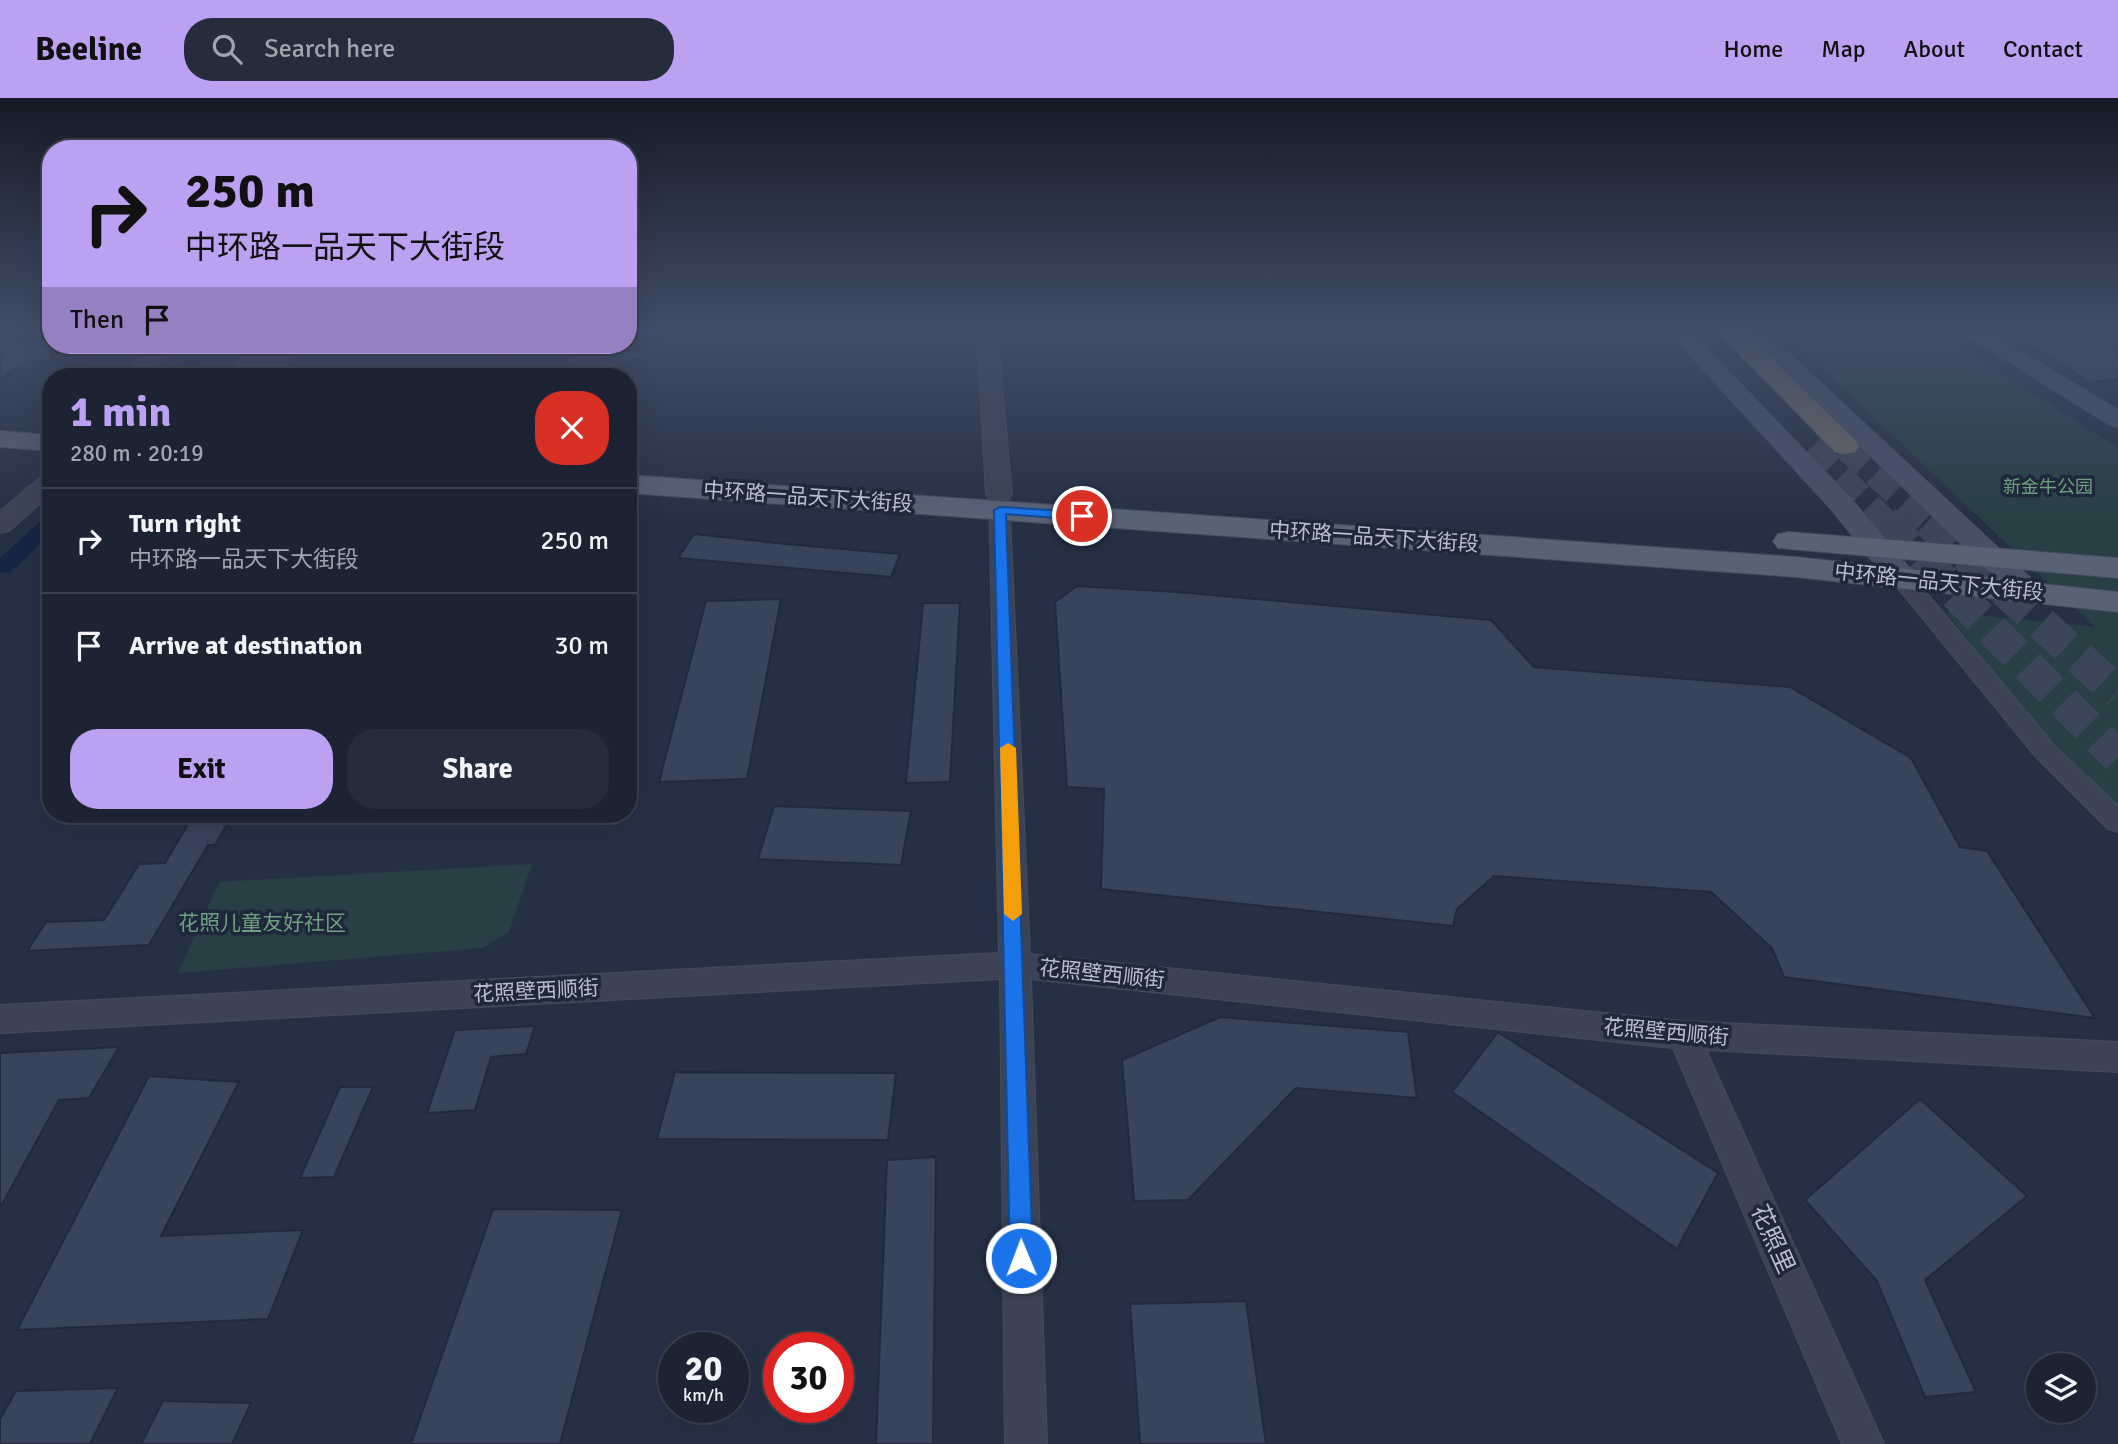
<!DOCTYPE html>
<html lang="en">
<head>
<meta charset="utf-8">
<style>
  body { margin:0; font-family:Signika,"Noto Sans SC",sans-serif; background:#252c3c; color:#f1f3f6; height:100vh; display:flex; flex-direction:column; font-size:26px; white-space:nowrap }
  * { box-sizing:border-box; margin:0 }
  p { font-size:23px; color:#a0a4ac }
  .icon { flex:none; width:38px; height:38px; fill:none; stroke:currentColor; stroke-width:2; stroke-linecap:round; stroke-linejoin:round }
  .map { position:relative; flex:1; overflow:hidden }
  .details { position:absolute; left:42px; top:270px; width:595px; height:455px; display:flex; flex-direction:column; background:#1c2434; border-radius:28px; box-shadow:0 7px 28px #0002,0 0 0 2px #3a414f }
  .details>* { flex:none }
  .guide { position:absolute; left:42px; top:42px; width:595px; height:214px; border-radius:28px; box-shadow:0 7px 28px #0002,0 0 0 2px #3a414f; background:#bca0f2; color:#111; overflow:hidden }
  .tools { position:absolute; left:2026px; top:1255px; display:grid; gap:14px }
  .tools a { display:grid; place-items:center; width:70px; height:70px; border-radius:50%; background:#1c2434; box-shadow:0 7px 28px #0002,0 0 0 2px #3a414f; font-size:35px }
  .speed { position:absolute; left:658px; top:1234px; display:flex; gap:14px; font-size:35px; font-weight:700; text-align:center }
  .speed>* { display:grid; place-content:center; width:91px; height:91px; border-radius:50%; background:#1c2434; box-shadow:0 7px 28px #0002,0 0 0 2px #3a414f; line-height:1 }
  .speed small { font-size:18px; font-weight:400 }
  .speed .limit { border:10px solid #d22; background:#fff; color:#111 }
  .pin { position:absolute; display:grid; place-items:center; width:60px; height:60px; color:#fff; margin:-30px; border:4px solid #fff; border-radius:50%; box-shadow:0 2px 7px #0007 }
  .me { position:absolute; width:77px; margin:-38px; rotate:359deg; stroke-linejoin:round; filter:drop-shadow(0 0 5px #0008) }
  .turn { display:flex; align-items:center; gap:24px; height:147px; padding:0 28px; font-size:32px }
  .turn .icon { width:91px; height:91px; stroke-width:2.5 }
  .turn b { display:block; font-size:49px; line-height:60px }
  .then { display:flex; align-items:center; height:66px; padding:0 28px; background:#0003; gap:14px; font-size:26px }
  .round { display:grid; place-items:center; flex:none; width:74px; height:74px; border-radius:28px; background:#252c3c }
  .headline { display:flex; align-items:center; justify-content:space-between; height:119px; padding:0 28px }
  h1 { font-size:42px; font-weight:700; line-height:52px; color:#bca0f2 }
  .cta { display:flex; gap:14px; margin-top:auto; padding:14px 28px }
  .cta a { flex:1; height:80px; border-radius:28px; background:#bca0f2; color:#111; font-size:28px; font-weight:700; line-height:80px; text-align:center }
  .cta a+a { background:#252c3c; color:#f1f3f6 }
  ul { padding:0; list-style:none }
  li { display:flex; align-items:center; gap:21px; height:105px; padding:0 28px; border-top:2px solid #3a414f }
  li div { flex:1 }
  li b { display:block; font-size:26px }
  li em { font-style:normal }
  header { display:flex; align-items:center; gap:42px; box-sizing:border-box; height:98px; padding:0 35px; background:#bca0f2; color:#111 }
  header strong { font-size:33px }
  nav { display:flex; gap:38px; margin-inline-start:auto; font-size:24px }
  .search { width:490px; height:63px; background:#252c3c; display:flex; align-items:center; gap:18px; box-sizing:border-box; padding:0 24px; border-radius:28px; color:#a0a4ac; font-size:26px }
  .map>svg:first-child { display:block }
  .green { fill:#283f46 }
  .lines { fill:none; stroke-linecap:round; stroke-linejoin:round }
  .canal { fill:#172545; fill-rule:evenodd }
  .building { fill:#38435c; stroke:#21293c; stroke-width:2 }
  .trunk-tunnel-far1 { stroke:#3c455a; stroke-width:27; stroke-dasharray:27 14; stroke-linecap:butt }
  .trunk-tunnel { stroke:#3c455a; stroke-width:34; stroke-dasharray:34 17; stroke-linecap:butt }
  .minor-casing { stroke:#444b5e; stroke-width:2 }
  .tertiary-casing { stroke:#444b5e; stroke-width:2 }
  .secondary-casing { stroke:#444b5e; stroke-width:1 }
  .primary-casing { stroke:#444b5e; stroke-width:2 }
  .trunk-casing { stroke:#454d5f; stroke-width:2 }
  .minor { fill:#3b4355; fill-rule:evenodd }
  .tertiary { fill:#3b4355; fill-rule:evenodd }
  .secondary { fill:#485168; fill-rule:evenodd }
  .primary { fill:#596175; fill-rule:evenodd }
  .trunk { fill:#6a6966; fill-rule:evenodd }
  .route { fill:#1a73e8; stroke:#114b97; stroke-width:2 }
  .slow { fill:#f59e0b }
  .labels { text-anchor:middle; stroke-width:7; stroke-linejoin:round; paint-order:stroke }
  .far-park-label { font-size:18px; fill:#6ea07f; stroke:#1f273a }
  .street-label { font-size:21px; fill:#b8bece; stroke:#1f273a }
  .park-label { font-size:21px; fill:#6ea07f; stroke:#1f273a }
  .near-street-label { font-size:24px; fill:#b8bece; stroke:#1f273a }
</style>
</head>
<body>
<header>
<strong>Beeline</strong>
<div class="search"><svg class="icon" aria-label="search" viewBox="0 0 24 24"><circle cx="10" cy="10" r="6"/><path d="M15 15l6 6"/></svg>Search here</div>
<nav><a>Home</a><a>Map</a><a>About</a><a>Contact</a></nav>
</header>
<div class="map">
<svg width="2118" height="1346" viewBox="0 0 2118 1346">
  <rect width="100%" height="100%" fill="#263045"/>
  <!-- green -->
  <g class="green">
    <path d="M1782,233H1935L2118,350V710L2019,609L1946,514L2095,529Z"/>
    <path d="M532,766L509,834L483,850L178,875L219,784Z"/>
  </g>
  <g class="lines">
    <!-- canal -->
    <g class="canal">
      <path d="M197,247H214L195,272H183L180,268Z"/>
      <path d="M51,418V436L11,474L0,475V460L44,420Z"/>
    </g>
  </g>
  <!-- building -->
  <g class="building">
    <path d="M2008,233H2090L2118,252V281L2089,284Z"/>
    <path d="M51,241V262L27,264L0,280V245Z"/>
    <path d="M249,247H304L282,278H224Z"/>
    <path d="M598,247H624L646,257L597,278L563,262Z"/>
    <path d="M694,436L786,446L900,456L891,479L678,460Z"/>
    <path d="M1077,488L1178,494L1491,522L1534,569L1790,589L1911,660L1960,749L1987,753L2095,920L1784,879L1772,850L1711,794L1494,778L1457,811L1453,828L1101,791L1104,691L1067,689L1055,504Z"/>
    <path d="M781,501L747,681L659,684L706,503Z"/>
    <path d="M923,505H960L950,684L906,685Z"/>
    <path d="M774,708L911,713L901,767L758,761Z"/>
    <path d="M194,716H233L215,747H208L149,847L27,853L46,824L104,822L139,766L165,765Z"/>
    <path d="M1220,919L1408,934L1417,1000L1296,990L1188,1102L1134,1103L1122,962Z"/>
    <path d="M535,928L526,956L491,959L475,1012L427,1015L455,932Z"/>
    <path d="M1498,934L1718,1075L1677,1151L1452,994Z"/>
    <path d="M119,949L89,1000L59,1002L0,1110V955Z"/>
    <path d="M675,974L896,975L888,1042L657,1041Z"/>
    <path d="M149,978L239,984L161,1138L303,1132L268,1221L17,1232Z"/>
    <path d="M340,989H373L334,1079L300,1080Z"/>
    <path d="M1920,1001L2027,1098L1925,1182L1976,1294L1925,1299L1877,1183L1805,1102Z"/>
    <path d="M936,1059L933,1346H876L887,1062Z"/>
    <path d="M493,1111L622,1112L560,1346H411Z"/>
    <path d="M1246,1203L1266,1346H1140L1130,1206Z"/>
    <path d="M118,1290L90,1346H0V1321L16,1293Z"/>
    <path d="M163,1303L251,1305L232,1346H141Z"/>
  </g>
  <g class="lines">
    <!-- trunk-tunnel-far1 -->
    <g class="trunk-tunnel-far1">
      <path d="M1845,348L1930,425"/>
      <path d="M1811,350L1886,425"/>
    </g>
    <!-- trunk-tunnel -->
    <g class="trunk-tunnel">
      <path d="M1884,423L2118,659"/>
      <path d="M1928,423L2118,595"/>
    </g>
    <!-- minor casing -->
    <g class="minor-casing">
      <g id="minor">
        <path d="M999,390L1009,396L1030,856L1683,923L2118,944V974L1706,952L1884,1346H1842L1673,950L1031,881L1047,1346H1005L1000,881L0,935V907L999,855L989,396Z"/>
        <path d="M1901,472L1909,474L2054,647L2118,708V734L2108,731L2036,659L1893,484L1890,479Z"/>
      </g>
    </g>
    <!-- tertiary casing -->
    <g class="tertiary-casing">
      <g id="tertiary">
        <path d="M977,233H997L1012,396L1008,401H990L986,396Z"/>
        <path d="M152,247H175L147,278H124Z"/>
        <path d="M51,376V396L9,433L0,435V413L42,378Z"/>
      </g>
    </g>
    <!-- secondary casing -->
    <g class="secondary-casing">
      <g id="secondary">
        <path d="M1667,233H1691L1851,400L1912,472L1916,479L1912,486L1901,488L1890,486L1831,412Z"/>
        <path d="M1742,233H1766L2039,487L2044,494L2039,501L2028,504L2017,501Z"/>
        <path d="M1959,233H1987L2118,311V330L2109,327Z"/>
      </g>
    </g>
    <!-- primary casing -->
    <g class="primary-casing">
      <g id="primary">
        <path d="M0,333L51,337V353L0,349Z"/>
        <path d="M628,377L1796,459L2118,494V514L1796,479L628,395Z"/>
        <path d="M1789,434L2118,460V480L1778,450L1773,443L1778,436Z"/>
      </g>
    </g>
    <!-- trunk casing -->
    <g class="trunk-casing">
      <path id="trunk" d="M1717,233H1743L1855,342L1859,348L1855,354L1845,356L1835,354Z"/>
    </g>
    <!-- minor -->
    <use href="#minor" class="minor"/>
    <!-- tertiary -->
    <use href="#tertiary" class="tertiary"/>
    <!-- secondary -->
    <use href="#secondary" class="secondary"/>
    <!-- primary -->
    <use href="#primary" class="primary"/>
    <!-- trunk -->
    <use href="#trunk" class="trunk"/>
  </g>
  <!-- sky -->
  <linearGradient id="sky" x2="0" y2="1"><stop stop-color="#151a26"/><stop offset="0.55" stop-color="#414e68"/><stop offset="1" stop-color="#414e68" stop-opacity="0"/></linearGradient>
  <rect width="2118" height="421" fill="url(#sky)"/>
  <!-- route -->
  <path class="route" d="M1000,409L1082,414L1088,418L1082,422L1006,416L1033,1160L1029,1168L1021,1171L1014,1168L1010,1160L994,412Z"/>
  <!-- slow -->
  <path class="slow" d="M1008,645L1016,650L1022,816L1013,823L1004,816L1000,650Z"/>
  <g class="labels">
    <!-- far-park labels -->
    <g class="far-park-label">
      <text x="2048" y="395">新金牛公园</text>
    </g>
    <!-- street labels -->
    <g class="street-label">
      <text transform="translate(808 399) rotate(4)" y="7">中环路一品天下大街段</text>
      <text transform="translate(1374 439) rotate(4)" y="7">中环路一品天下大街段</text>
      <text transform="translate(1939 484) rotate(6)" y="7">中环路一品天下大街段</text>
      <text transform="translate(1102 876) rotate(6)" y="7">花照壁西顺街</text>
      <text transform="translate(536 893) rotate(-3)" y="7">花照壁西顺街</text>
      <text transform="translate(1666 934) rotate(5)" y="7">花照壁西顺街</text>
    </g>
    <!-- park labels -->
    <g class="park-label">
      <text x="262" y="832">花照儿童友好社区</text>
    </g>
    <!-- near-street labels -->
    <g class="near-street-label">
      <text transform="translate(1773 1141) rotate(66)" y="8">花照里</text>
    </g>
  </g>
</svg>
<div class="tools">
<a><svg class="icon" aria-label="layers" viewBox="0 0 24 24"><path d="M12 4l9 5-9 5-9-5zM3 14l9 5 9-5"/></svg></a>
</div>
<div class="speed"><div>20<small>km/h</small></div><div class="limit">30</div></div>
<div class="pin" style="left:1082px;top:418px;background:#d93025"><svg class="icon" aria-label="arrive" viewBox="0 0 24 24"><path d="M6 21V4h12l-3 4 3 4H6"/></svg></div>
<svg class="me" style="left:1021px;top:1160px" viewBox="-20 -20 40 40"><circle r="17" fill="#1a73e8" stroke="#fff" stroke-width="3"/><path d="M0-11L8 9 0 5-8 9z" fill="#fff"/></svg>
<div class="guide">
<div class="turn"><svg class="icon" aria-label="right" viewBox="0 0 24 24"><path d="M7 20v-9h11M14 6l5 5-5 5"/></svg><div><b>250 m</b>中环路一品天下大街段</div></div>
<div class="then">Then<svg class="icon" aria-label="arrive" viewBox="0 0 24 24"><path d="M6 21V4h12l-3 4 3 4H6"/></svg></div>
</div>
<section class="details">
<div class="headline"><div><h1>1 min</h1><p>280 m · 20:19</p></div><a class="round" style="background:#d93025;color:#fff"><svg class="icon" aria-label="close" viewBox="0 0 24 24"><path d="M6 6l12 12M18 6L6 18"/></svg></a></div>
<ul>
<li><svg class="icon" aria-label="right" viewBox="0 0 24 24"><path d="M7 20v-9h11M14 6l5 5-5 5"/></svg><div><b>Turn right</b><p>中环路一品天下大街段</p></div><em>250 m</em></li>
<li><svg class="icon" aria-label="arrive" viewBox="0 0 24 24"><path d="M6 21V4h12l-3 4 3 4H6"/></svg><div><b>Arrive at destination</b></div><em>30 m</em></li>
</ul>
<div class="cta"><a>Exit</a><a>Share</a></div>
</section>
</div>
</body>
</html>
